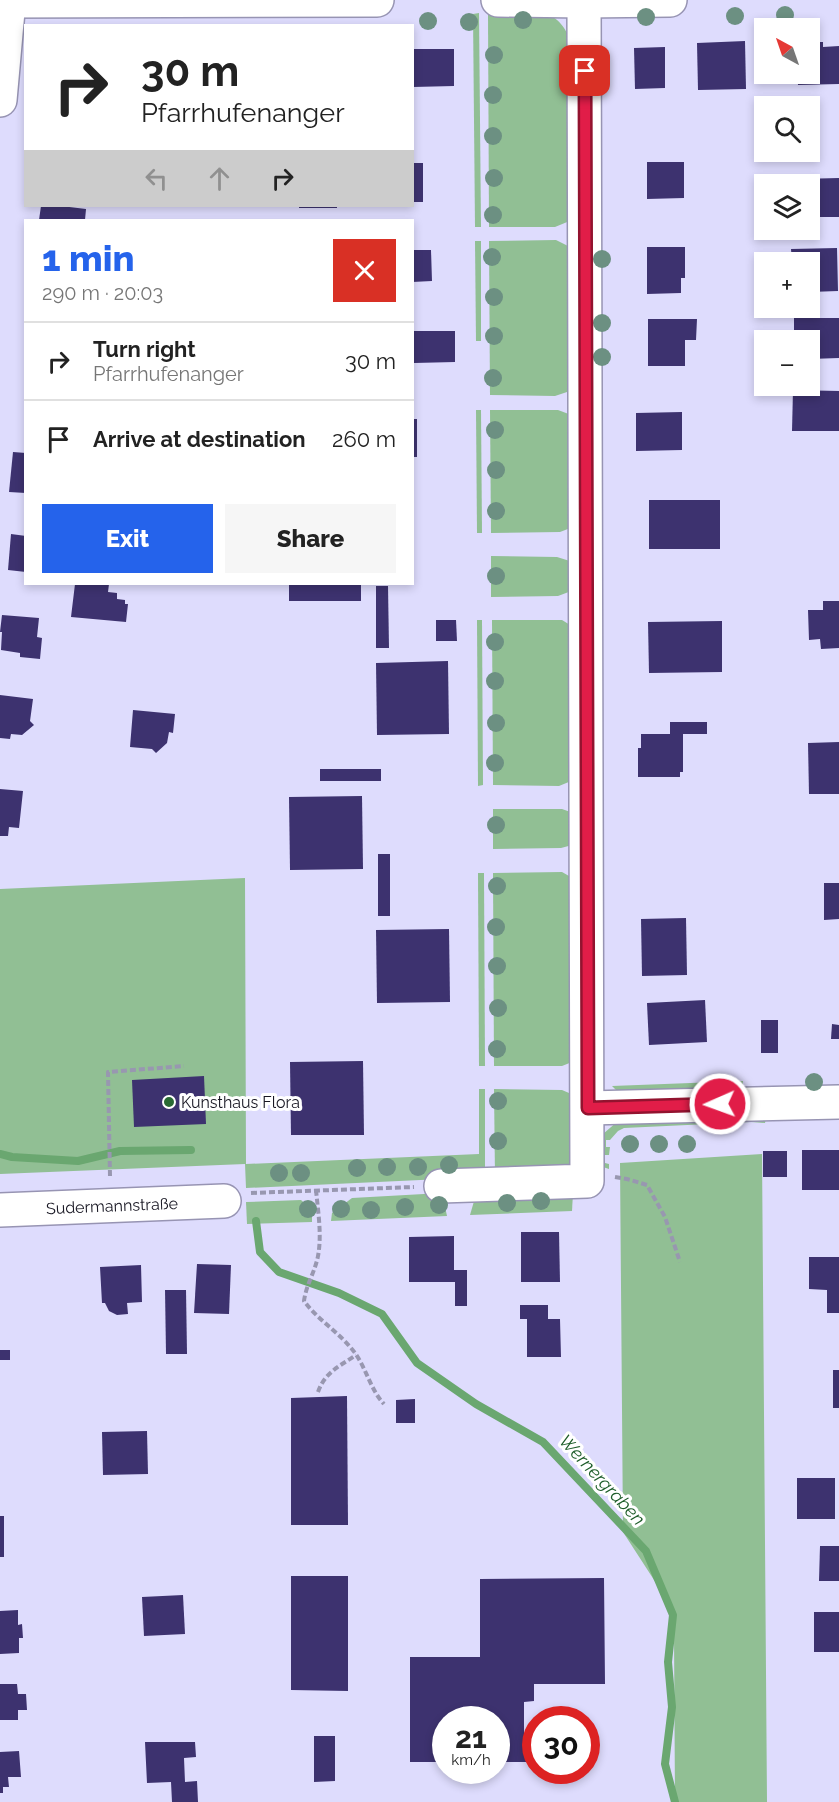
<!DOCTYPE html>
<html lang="en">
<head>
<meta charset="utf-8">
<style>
  body { margin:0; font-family:Raleway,sans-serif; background:#f6f6f6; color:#222; height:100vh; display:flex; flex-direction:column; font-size:22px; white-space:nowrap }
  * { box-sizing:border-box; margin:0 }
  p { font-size:20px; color:#767676 }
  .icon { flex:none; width:33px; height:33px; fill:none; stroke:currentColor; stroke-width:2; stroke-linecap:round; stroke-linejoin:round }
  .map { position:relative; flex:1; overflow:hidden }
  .side { position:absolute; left:24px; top:219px; width:390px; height:366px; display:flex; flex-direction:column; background:#fff; border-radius:0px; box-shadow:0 3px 9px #0003 }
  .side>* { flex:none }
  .hud { position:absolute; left:24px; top:24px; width:390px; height:183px; border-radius:0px; box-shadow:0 3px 9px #0003; background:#fff; color:#222; overflow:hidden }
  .needle { width:39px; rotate:320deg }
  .fabs { position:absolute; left:754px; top:18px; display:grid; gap:12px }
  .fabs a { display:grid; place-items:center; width:66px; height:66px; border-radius:0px; background:#fff; box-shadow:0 3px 9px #0003; font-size:30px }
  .speed { position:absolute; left:432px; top:1706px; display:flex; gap:12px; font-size:30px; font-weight:700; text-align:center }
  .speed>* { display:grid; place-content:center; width:78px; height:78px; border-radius:50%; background:#fff; box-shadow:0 3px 9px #0003; line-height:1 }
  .speed small { font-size:15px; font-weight:400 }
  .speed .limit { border:9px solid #d22; background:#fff; color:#111 }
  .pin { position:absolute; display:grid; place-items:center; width:51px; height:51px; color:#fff; margin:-26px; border-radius:12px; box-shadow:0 3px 9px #0006 }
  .me { position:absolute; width:66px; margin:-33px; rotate:268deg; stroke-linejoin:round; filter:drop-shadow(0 0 4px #0008) }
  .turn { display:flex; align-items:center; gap:21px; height:126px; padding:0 18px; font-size:27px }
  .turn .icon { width:78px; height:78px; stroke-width:2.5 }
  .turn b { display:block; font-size:42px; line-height:51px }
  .lanes { display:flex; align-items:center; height:57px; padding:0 18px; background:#0003; justify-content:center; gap:30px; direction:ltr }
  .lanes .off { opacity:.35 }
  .round { display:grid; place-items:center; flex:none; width:63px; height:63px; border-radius:0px; background:#f6f6f6 }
  .summary { display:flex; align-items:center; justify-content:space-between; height:102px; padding:0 18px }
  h1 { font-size:36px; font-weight:800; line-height:45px; color:#2563eb }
  .cta { display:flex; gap:12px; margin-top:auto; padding:12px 18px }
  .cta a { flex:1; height:69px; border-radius:0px; background:#2563eb; color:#fff; font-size:24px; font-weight:800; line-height:69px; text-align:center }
  .cta a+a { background:#f6f6f6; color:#222 }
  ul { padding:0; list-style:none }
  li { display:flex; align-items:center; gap:18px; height:78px; padding:0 18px; border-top:2px solid #e0e0e0 }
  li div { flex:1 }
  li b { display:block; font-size:22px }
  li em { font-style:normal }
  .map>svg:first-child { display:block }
  .green { fill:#91bf94 }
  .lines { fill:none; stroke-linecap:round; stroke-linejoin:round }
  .stream { stroke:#6aa770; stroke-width:8 }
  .building { fill:#3d326f }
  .minor-casing { stroke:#9794b3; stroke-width:36 }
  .path { stroke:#9897b0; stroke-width:4; stroke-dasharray:6 3; stroke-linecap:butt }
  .minor { stroke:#fff; stroke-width:33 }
  .tree { fill:#6c9082 }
  .route-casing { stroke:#92132f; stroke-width:15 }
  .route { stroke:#e11d48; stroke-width:10 }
  .poi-dot { fill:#296a33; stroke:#fff; stroke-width:2 }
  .labels { text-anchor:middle; stroke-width:6; stroke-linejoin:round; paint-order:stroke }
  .poi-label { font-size:16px; fill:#171622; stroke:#fff; text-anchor:start }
  .street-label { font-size:16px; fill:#171622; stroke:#fff }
  .water-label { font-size:18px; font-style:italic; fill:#1c5c28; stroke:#fff }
</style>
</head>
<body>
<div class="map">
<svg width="839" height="1802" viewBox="0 0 839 1802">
  <rect width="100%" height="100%" fill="#dedcfd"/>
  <!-- green -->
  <g class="green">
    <path d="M544,12C559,19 564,26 571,41L572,220L555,227H489L488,14Z"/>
    <path d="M479,13L481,227H475L473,14Z"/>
    <path d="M556,240L572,248L573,390L555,396L490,395L489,241Z"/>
    <path d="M475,241H481V341H476Z"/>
    <path d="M476,410H481L482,533H477Z"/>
    <path d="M490,410H558L574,416L573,527L560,532L491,533Z"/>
    <path d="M491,556L557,557L573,562L574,590L558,596L491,597Z"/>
    <path d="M477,620H482L483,785L478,786Z"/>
    <path d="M492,620H562L575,628L576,779L559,786L493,785Z"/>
    <path d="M493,809H562L576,814V844L561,848L493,849Z"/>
    <path d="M562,872L576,880L577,1060L562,1066H494L493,873Z"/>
    <path d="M478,873H484L485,1066H479Z"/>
    <path d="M245,878L246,1164L479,1154V1089H485V1177L246,1188L245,1164L0,1174V889Z"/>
    <path d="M743,1081L742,1090L618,1092L612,1086Z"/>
    <path d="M494,1089L562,1090L576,1096L574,1166L495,1177Z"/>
    <path d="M767,1113L765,1123L751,1122L624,1128L618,1131L610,1140H606V1147H610L609,1155H604L605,1163L609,1164V1169L603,1167V1134L618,1121Z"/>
    <path d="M762,1154L767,1802H675L674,1633L668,1605L656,1583L623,1532L620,1163Z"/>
    <path d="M477,1191L573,1193L572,1211L470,1215Z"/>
    <path d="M442,1193L447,1216L331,1221L332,1213L352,1198Z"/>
    <path d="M301,1200L312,1210V1222L247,1224L246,1202Z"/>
  </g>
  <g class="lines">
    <!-- stream -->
    <g class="stream">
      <path d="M0,1154L12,1157L78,1161L120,1151L191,1150"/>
      <path d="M256,1221L260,1252L279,1272L339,1293L382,1314L417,1363L476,1404L543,1442L646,1551L673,1615L668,1662L672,1707L665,1764L675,1802"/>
    </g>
  </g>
  <!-- building -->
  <g class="building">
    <path d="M745,41L746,89L698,90L697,43Z"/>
    <path d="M810,42H823V47L839,46V84L798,85L797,74H810Z"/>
    <path d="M665,47V88L635,89L634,48Z"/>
    <path d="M412,49H454V86L413,87Z"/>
    <path d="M647,162H684V198L647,199Z"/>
    <rect x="412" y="163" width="11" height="39"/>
    <path d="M839,178V217H810V184H800V179Z"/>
    <path d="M41,206H61L86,209L85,220H39Z"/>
    <rect x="299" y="206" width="38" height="2"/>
    <path d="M647,247H685V278H681V293L647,294Z"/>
    <path d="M837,248L838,291L810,292V262H792L791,249Z"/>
    <path d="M412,250H431L432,281L412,282Z"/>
    <path d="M794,318H839V358L810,359V340H794Z"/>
    <path d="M648,319H697L696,340H685V366H648Z"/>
    <path d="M414,331H455V362L414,363Z"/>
    <path d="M793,390L839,391V431H792Z"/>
    <path d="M682,412V450L636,451V413Z"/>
    <rect x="412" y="419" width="5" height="38"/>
    <path d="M13,452L26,453V493L9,492Z"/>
    <rect x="649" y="500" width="71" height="49"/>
    <path d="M11,534L26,536V572L8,570Z"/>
    <path d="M75,584H109L108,592L117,593V599L125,600V604H128L126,622L71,617Z"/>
    <rect x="289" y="584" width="72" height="17"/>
    <path d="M376,586H388L389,648H376Z"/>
    <path d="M823,601H839V648L821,649L820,639L809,640L808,610H823Z"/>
    <path d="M2,615L39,618L37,637L42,638L40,659L20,657V653L1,650L2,632H0Z"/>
    <path d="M436,620H456L457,641H436Z"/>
    <path d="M722,621V672L649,673L648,622Z"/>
    <path d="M448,661L449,734L377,735L376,663Z"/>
    <path d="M0,695L33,699L30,721L34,725L22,735L11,734L10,739L0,738Z"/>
    <path d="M133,710L175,714L173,733L169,732L167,743L156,753L152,749L130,747Z"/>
    <path d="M670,722H707V734H683V772H680V777H638V748H641V734H670Z"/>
    <path d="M839,742V794H809L808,743Z"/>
    <rect x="320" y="769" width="61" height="12"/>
    <path d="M0,789L23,791L19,828L9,827L8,836H0Z"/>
    <path d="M362,796L363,869L290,870L289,797Z"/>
    <rect x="378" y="854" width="12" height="62"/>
    <path d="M824,883H839V919L824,920Z"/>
    <path d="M686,918L687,975L642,976L641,919Z"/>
    <path d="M449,929L450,1002L377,1003L376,930Z"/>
    <path d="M705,1000L707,1042L649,1045L647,1003Z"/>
    <rect x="761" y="1020" width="17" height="33"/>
    <path d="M832,1024L839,1025V1039H831Z"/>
    <path d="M363,1061L364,1135H291L290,1062Z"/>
    <path d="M204,1076L206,1124L134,1127L132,1080Z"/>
    <rect x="802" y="1150" width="37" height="40"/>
    <rect x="763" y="1151" width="24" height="26"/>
    <path d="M521,1232H559L560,1282H521Z"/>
    <path d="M454,1236V1270H467V1306H455V1282H409V1237Z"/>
    <path d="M809,1257H839V1313H827V1290L809,1289Z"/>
    <path d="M197,1264L231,1265L229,1314L194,1313Z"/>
    <path d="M141,1265L142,1302L127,1303L128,1314L117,1315L109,1311L105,1303H102L100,1267Z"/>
    <path d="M165,1290H186L187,1354H166Z"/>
    <path d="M520,1305H548V1319H560L561,1357H527V1319H520Z"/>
    <rect x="0" y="1350" width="10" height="10"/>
    <rect x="833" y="1370" width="6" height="38"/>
    <path d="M347,1396L348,1525H291V1398Z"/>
    <path d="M415,1399V1423H396V1400Z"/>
    <path d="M147,1431L148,1474L103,1475L102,1432Z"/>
    <rect x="797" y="1478" width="38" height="41"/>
    <rect x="0" y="1516" width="4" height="41"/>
    <path d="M820,1546H839V1581H819Z"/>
    <path d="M291,1576H348V1691L291,1690Z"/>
    <path d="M604,1578L605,1684H534V1701L524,1702V1734H535L534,1762H496V1719H446V1762H410V1657H480V1579Z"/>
    <path d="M183,1595L185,1634L144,1636L142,1597Z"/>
    <path d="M18,1610V1625L22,1624L23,1638H19V1653L0,1654V1611Z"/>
    <rect x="814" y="1612" width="25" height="40"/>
    <path d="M0,1684H17L18,1694H26L27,1710H18V1720H0Z"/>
    <path d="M314,1736H335V1781L314,1782Z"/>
    <path d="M145,1742H195L196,1757L184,1758L185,1782L197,1781L198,1802H172L171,1782L147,1783Z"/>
    <path d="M19,1751L21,1777H8L9,1787H3V1793H0V1752Z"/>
  </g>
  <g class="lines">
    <!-- minor casing -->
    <g class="minor-casing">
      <g id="minor">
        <path d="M498,0L584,1L670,0"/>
        <path d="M0,1L377,0"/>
        <path d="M0,100L9,0"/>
        <path d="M588,1108L839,1102"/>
        <path d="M441,1186L587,1181L584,0"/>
        <path id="s1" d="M0,1210L224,1201"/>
      </g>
    </g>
    <!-- path -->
    <g class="path">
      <path d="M110,1176L108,1072L184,1066"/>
      <path d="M615,1177L627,1179L647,1185L665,1217L680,1262"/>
      <path d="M316,1190C318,1211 322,1235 318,1256C315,1272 306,1285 304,1301C317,1319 337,1331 351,1348C366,1365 369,1388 384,1404"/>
      <path d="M251,1193L414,1187"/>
      <path d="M318,1392C325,1372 340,1366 356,1355"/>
    </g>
    <!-- minor -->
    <use href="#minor" class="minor"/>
  </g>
  <!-- trees -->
  <g class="tree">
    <circle cx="785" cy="15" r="9"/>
    <circle cx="735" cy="16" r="9"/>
    <circle cx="646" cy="17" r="9"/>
    <circle cx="523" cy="20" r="9"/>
    <circle cx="428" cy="21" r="9"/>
    <circle cx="469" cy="22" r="9"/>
    <circle cx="494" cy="55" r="9"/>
    <circle cx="493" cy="95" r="9"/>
    <circle cx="493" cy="136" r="9"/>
    <circle cx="494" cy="178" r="9"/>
    <circle cx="493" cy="215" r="9"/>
    <circle cx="492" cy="257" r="9"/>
    <circle cx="602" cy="259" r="9"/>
    <circle cx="494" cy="297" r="9"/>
    <circle cx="602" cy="323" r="9"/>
    <circle cx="494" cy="336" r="9"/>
    <circle cx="602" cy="357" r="9"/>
    <circle cx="493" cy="378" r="9"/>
    <circle cx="495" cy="430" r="9"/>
    <circle cx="496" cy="470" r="9"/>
    <circle cx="496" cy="511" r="9"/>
    <circle cx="496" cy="576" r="9"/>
    <circle cx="495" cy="642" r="9"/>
    <circle cx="495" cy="681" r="9"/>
    <circle cx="496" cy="723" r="9"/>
    <circle cx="495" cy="763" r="9"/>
    <circle cx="496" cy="825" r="9"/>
    <circle cx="497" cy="886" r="9"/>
    <circle cx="496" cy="927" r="9"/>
    <circle cx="497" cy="966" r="9"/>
    <circle cx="498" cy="1008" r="9"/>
    <circle cx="497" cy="1049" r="9"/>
    <circle cx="814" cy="1082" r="9"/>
    <circle cx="498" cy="1101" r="9"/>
    <circle cx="498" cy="1141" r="9"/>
    <circle cx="630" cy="1144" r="9"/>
    <circle cx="659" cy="1144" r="9"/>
    <circle cx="687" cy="1144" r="9"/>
    <circle cx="449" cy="1165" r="9"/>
    <circle cx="387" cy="1167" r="9"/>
    <circle cx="418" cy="1167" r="9"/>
    <circle cx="357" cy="1168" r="9"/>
    <circle cx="279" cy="1173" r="9"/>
    <circle cx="301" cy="1173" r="9"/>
    <circle cx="541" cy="1201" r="9"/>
    <circle cx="507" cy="1203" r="9"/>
    <circle cx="439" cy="1205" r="9"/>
    <circle cx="405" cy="1207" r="9"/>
    <circle cx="308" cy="1209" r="9"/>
    <circle cx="341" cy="1209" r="9"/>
    <circle cx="371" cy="1210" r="9"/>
  </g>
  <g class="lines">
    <!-- route casing -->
    <g class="route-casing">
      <path id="route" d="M585,71L588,1108L720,1104"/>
    </g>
    <!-- route -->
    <use href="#route" class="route"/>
  </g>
  <!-- markers -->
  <circle class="poi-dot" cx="169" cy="1102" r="6"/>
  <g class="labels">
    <!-- poi labels -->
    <g class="poi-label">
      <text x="181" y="1108">Kunsthaus Flora</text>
    </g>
    <!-- street labels -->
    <g class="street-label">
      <text dy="6" stroke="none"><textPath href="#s1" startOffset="112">Sudermannstraße</textPath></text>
    </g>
    <!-- water labels -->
    <g class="water-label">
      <text transform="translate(602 1480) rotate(47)" y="6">Wernergraben</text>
    </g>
  </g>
</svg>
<div class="fabs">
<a><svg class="needle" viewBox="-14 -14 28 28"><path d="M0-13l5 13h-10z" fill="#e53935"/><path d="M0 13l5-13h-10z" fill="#767676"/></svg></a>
<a><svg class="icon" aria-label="search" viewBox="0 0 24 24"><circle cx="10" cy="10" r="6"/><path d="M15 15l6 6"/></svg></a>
<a><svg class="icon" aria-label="layers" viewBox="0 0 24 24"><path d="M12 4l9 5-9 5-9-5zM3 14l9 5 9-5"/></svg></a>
<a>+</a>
<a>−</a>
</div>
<div class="speed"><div>21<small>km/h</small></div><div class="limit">30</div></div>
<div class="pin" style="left:585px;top:71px;background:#d93025"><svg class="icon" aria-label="arrive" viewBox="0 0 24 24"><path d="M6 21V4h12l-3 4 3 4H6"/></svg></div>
<svg class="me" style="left:720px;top:1104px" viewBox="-20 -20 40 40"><circle r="17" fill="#e11d48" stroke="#fff" stroke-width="3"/><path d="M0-11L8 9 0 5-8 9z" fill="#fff"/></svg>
<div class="hud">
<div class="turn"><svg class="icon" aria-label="right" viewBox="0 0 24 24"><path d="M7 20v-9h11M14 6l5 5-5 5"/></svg><div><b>30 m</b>Pfarrhufenanger</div></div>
<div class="lanes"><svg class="icon off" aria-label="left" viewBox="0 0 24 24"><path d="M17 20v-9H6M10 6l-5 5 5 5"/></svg><svg class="icon off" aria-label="ahead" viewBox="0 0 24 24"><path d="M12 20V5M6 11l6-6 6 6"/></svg><svg class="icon" aria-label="right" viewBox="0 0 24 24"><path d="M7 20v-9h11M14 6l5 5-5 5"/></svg></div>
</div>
<section class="side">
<div class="summary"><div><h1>1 min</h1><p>290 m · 20:03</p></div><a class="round" style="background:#d93025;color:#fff"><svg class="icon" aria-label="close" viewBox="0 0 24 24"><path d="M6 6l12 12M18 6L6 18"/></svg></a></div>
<ul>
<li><svg class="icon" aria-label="right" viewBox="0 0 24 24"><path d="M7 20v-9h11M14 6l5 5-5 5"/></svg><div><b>Turn right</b><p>Pfarrhufenanger</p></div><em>30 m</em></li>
<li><svg class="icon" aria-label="arrive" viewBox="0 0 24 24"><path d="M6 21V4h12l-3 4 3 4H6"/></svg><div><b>Arrive at destination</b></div><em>260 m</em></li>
</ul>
<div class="cta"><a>Exit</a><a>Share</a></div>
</section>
</div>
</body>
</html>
